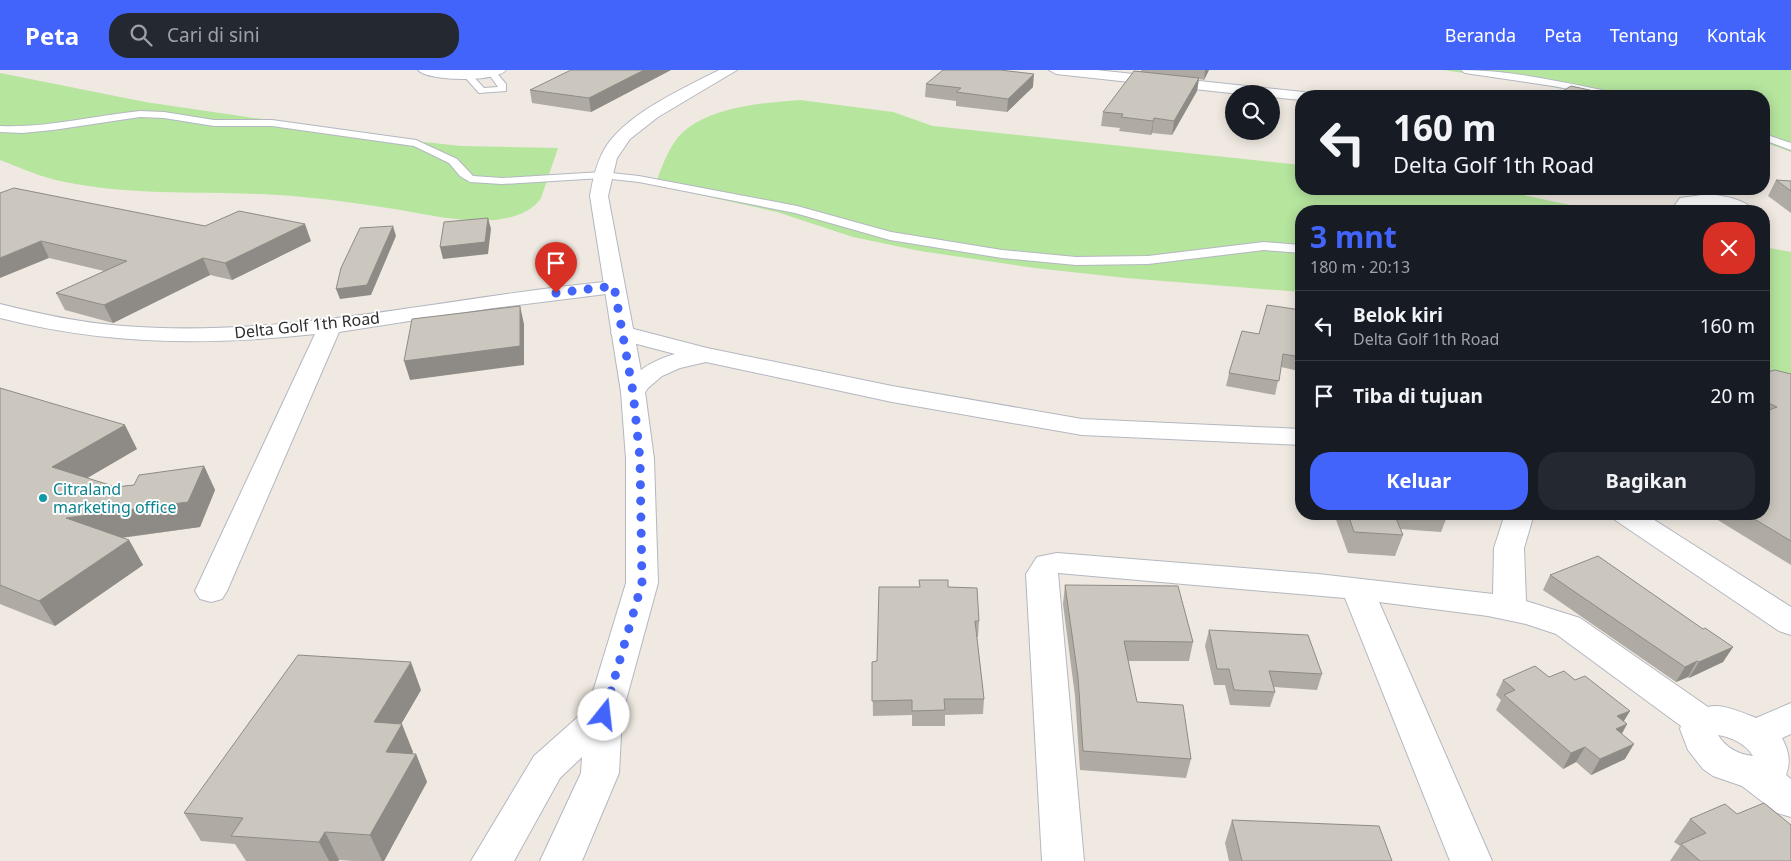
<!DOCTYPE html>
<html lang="id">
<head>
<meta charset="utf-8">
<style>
  body { margin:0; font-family:"Noto Sans",sans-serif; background:#242831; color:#f1f3f6; height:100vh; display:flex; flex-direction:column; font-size:19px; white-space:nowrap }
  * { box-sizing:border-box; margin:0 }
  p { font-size:16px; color:#9ea1a6 }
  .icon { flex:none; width:28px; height:28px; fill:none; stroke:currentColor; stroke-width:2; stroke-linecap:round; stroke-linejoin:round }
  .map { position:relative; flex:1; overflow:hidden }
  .drawer { position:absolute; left:1295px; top:135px; width:475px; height:315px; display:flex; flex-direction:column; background:#171b24; border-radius:20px; box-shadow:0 2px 12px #0003 }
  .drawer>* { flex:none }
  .banner { position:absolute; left:1295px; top:20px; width:475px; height:105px; border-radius:20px; box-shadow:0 2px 12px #0003; background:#171b24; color:#f1f3f6; overflow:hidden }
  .controls { position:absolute; left:1225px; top:15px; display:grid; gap:10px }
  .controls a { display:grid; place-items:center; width:55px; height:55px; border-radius:50%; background:#171b24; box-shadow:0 2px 12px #0003; font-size:25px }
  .pin { position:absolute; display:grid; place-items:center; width:42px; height:42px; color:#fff; margin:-51px -21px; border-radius:50% 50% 50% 0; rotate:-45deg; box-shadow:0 0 5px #0007 }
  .pin .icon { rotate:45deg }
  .me { position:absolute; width:55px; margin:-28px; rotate:16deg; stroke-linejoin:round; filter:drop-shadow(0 0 4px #0008) }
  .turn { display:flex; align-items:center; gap:18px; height:105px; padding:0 15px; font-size:22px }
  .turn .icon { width:65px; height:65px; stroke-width:2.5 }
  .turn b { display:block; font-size:35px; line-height:42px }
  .round { display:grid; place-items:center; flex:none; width:52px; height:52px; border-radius:20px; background:#242831 }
  .overview { display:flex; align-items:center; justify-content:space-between; height:85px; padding:0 15px }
  h1 { font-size:30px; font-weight:700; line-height:38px; color:#4264fb }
  .button { display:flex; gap:10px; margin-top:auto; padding:10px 15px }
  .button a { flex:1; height:58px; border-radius:20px; background:#4264fb; color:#fff; font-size:20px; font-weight:700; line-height:58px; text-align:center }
  .button a+a { background:#242831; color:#f1f3f6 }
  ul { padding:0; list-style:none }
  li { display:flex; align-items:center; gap:15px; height:70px; padding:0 15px; border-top:1px solid #363941 }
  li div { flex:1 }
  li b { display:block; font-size:19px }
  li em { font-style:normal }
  header { display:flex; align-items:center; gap:30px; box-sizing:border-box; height:70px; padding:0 25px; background:#4264fb; color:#fff }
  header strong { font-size:24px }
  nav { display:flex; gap:28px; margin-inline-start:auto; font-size:18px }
  .search { width:350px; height:45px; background:#242831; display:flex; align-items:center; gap:12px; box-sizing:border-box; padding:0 18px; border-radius:20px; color:#9ea1a6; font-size:19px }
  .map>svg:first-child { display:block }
  .green { fill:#b6e59e }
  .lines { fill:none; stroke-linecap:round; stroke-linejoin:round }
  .service-casing { stroke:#b4b7c1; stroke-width:2 }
  .minor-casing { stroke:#b4b7c1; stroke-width:2 }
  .tertiary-casing { stroke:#b4b7c1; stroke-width:2 }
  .service { fill:#fff; fill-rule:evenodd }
  .minor { fill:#fff; fill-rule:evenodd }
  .tertiary { fill:#fff; fill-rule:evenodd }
  .wall { fill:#afaba4 }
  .shaded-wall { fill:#8e8b86 }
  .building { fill:#cbc7bf; stroke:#8e8b86 }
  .route { stroke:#4264fb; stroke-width:9; stroke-dasharray:0 16.2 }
  .culture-dot { fill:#0f9aa8; stroke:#fff; stroke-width:2 }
  .labels { text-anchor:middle; stroke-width:4; stroke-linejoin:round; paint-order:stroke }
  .street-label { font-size:16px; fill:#2e2e2e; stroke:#fff }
  .culture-label { font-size:16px; fill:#0d838f; stroke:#fff; text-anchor:start }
</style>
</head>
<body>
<header>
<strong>Peta</strong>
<div class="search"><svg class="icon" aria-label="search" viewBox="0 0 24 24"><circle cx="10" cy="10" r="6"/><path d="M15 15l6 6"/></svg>Cari di sini</div>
<nav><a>Beranda</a><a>Peta</a><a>Tentang</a><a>Kontak</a></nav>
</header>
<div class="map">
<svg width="1791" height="791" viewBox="0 0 1791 791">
  <rect width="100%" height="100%" fill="#efe9e1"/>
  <!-- green -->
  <g class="green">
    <path d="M1443,0H1791V82L1764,72V26H1604L1513,10Z"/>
    <path d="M0,3L145,32L406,70L461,76L558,78L541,128C531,143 512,148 495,150C463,152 432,146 401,140C368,135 336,130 303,127C224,119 143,128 65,112C43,108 21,98 0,90Z"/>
    <path d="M800,30L893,42L933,56L1301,95V119H1495L1599,141H1301V222L1126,208L1035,198L920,181L853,167L777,142L655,115C661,99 666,84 676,70C701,37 762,33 800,30Z"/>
    <path d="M1764,177L1791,182V317L1764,309Z"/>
  </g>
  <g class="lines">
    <!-- service casing -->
    <g class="service-casing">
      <g id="service">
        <path d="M492,0L495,1L506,14V21L479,23L463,5L464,3H470L484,18L498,17L488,3Z"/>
        <path d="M1461,0C1513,0 1565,13 1616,23L1621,26H1604L1553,16L1465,3Z"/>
        <path d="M140,41L164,42L214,50H272L416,70L457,89L473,106L502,108L602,102L639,106L797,136L891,162L1002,180L1076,187L1148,186L1264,172L1301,175V183L1264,180L1148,194L1076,195L1002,188L890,170L795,143L639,112L602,108L502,114L470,112L460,106L449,93L414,76L272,56H214L164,48L140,47L53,60L22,63L0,62V56C47,58 93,46 140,41Z"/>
        <path d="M1764,64L1791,73V80L1764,70Z"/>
      </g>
    </g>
    <!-- minor casing -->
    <g class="minor-casing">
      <g id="minor">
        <path d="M418,0H506C496,13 427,11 418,0Z"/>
        <path d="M1049,0H1096L1303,22L1308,23L1310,26H1301V30L1271,27V24H1240L1056,4Z"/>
        <path d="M1709,124C1723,126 1746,129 1754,141C1747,141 1737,143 1730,141C1718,138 1709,134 1695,136L1699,141H1680L1675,135L1680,128Z"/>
        <path d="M614,211L622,212L625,217L622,222L493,238L339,262L227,521L222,529L211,532L200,529L195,521L315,264C207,276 106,275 0,248V234C40,244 81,253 123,256C288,269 450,226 614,211Z"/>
        <path d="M622,256L707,278L892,316L1082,349L1301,359V375L1082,365L892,332L706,292L680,298L662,306L648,318L642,327L633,329L624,327L621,322C635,301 651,291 675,284L614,268L611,263L614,258Z"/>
        <path d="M1505,444H1534L1524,478L1526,531L1580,548L1708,637C1722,633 1743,643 1756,648L1791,633V664L1782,668C1789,682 1791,691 1786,705L1791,709V747L1777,743L1742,716L1713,706L1703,699L1688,680L1680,659L1681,656L1556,564L1526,554L1488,546L1379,532L1492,791H1450L1345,528L1058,503L1084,791H1042L1026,504L1037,487L1057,483L1318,504L1493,524L1494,478ZM1718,665C1731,667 1746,674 1753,686C1739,685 1725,677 1718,665Z"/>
        <path d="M1611,444H1645L1791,537V565L1779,561L1615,450Z"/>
      </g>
    </g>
    <!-- tertiary casing -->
    <g class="tertiary-casing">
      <path id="tertiary" d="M719,0H737L658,47L630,69L617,88L608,126L645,322L654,389L658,513L622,645L619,703L582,791H540L581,703L582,687L560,708L514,791H471L534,686L588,638L626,513V389L621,322L590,126C593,108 597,90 607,75C630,42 684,18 719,0Z"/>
    </g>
    <!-- service -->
    <use href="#service" class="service"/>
    <!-- minor -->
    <use href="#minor" class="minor"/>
    <!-- tertiary -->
    <use href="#tertiary" class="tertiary"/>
  </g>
  <!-- wall -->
  <g class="wall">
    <path d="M671,0L591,42L532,33L530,20Z"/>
    <path d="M1138,0H1209L1204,10L1199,9L1197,21L1172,65L1152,63L1151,65L1119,61L1120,58L1101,56L1103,42L1141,2V0Z"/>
    <path d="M926,14L1033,17L1007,42L956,36V31L925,27Z"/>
    <path d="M1776,110L1791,111V143L1768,126Z"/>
    <path d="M0,123L205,156L311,171L232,210L210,205L113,253L65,240L56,223L104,201L49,188Z"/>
    <path d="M1301,240V291L1299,301L1281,297L1275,325L1226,316L1229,303Z"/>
    <path d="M1764,303L1791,304V495L1708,444H1764Z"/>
    <path d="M0,318L137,379L87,408L116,417L134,415L204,396L215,420L200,457L122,468L129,470L143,495L55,556L0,534Z"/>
    <path d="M1334,444H1448L1441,462L1400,459L1403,465L1395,486L1348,483Z"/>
    <path d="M1550,505L1703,559L1733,577L1723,592L1689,608L1688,607L1676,612L1543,520Z"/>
    <path d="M1065,515L1193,572L1189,591H1128L1137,632L1191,689L1186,708L1080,700L1075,626L1063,534Z"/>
    <path d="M948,517L979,551L978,567H977L984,629L983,644L945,645V656H912V645L873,646L872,592L877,591Z"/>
    <path d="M1209,560L1322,604L1317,620L1274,617L1275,622L1270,637L1230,635L1225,615H1214L1205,576Z"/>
    <path d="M1549,607L1575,610L1627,654L1622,664L1625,689L1591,705L1576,692L1563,699L1496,640L1501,630L1496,625L1503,610Z"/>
    <path d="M421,620L401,654L413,682L412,684H416L427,712L384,791H354L339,790L338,791H246L235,774L201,771L184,743Z"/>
    <path d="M1737,744L1791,791H1670L1680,776L1674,772L1690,749Z"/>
    <path d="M1232,750L1392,791H1229L1225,773Z"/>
  </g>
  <!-- shaded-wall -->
  <g class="shaded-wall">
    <path d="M644,0H671L591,42L589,28Z"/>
    <path d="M1205,0H1209L1204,10Z"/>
    <path d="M1034,4L1033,17L1007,42L1008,29Z"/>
    <path d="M1199,8L1197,21L1172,65L1174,51Z"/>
    <path d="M1154,48L1152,63L1151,65L1153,51Z"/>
    <path d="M488,148L491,159L488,184L443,189L440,177Z"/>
    <path d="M305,154L311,171L232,210L225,193Z"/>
    <path d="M393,156L396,166L371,225L340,229L336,219Z"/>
    <path d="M41,171L49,188L0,208V188Z"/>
    <path d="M203,188L210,205L113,253L104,235Z"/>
    <path d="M520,236L524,254V295L410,310L404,291Z"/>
    <path d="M125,355L137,379L65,421L52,397Z"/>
    <path d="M204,396L215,420L200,457L81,473L66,448Z"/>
    <path d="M129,470L143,495L55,556L39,531Z"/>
    <path d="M1733,577L1723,592L1689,608L1699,592Z"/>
    <path d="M1697,591L1688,607L1676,612L1685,597Z"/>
    <path d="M411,592L421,620L386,680L374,652Z"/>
    <path d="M1630,641L1621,656L1617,646Z"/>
    <path d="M402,654L413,682L398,710L386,682Z"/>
    <path d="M1627,654L1618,670L1616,659Z"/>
    <path d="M1634,674L1625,689L1591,705L1600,689Z"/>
    <path d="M1585,677L1576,692L1563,699L1571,683Z"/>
    <path d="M416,684L427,712L384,791H382L370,765Z"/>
    <path d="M325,762L339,790L338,791H329L319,772Z"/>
  </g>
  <!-- building -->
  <g class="building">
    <path d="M571,0H644L589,28L530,20Z"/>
    <path d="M943,0H1000L1034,4L1008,29L956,22L961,18L926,14Z"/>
    <path d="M1134,1L1199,8L1174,51L1154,48L1153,51L1121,47L1123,44L1103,42Z"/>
    <path d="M1571,16L1612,25L1617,26H1555Z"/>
    <path d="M1776,110L1791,111V121Z"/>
    <path d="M14,118L205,156L239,141L305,154L225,193L203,188L104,235L56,223L127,191L41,171L0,188V123Z"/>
    <path d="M488,148L485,172L440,177L444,152Z"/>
    <path d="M393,156L367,215L336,219L341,198L360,158Z"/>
    <path d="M1267,235L1301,240V287L1283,284L1279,311L1229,303L1242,261L1259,264Z"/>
    <path d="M520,236V276L404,291L412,249Z"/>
    <path d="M1775,300L1791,304V471L1746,444H1764V342L1777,337L1764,331V303Z"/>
    <path d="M0,318L125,355L52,397L116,417L134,415L139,405L204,396L188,432L66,448L129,470L39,531L0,515Z"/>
    <path d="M1348,444H1394L1403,465L1354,462Z"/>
    <path d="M1598,486L1703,559L1705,558L1733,577L1699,592L1697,591L1685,597L1550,505Z"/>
    <path d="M919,510H948V517L977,518L979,551H975L984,629H944L945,640L912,641V630L872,631V592L877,591L879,517H920Z"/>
    <path d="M1065,515L1178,516L1193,572L1124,571L1137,632L1183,635L1191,689L1083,681L1078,607Z"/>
    <path d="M1209,560L1308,565L1322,604L1269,601L1275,622L1234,620L1229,599H1217Z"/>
    <path d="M298,585L411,592L374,652L402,654L386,682L416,684L370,765L325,762L319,772L231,766L243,748L184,743Z"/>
    <path d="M1535,596L1549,607L1564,601L1575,610L1585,606L1630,641L1617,646L1627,654L1616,659L1634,674L1600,689L1585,677L1571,683L1504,625L1515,620L1503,610Z"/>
    <path d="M1764,733L1791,755V791H1700L1681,774L1706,763L1690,749L1725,734L1737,744Z"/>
    <path d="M1232,750L1379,756L1392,791H1242Z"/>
  </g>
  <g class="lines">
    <!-- route -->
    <path class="route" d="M556,223L614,216L633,322L640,389L642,513L604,645"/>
  </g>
  <!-- markers -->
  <circle class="culture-dot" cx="43" cy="428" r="5"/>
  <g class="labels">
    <!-- street labels -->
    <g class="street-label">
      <text transform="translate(307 255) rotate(-6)" y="6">Delta Golf 1th Road</text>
    </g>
    <!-- culture labels -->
    <g class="culture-label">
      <text x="53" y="425">Citraland<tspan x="53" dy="18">marketing office</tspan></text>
    </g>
  </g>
</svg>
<div class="controls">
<a><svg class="icon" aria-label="search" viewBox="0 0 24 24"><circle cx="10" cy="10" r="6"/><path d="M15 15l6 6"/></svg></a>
</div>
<div class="pin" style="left:556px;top:223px;background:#d93025"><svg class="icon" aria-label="arrive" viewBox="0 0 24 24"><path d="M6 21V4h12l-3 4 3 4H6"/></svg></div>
<svg class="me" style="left:604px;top:645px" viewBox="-20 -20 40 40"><circle r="19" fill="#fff"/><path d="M0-13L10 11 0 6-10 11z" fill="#4264fb"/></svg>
<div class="banner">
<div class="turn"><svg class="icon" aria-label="left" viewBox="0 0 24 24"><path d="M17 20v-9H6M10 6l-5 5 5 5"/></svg><div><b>160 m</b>Delta Golf 1th Road</div></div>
</div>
<section class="drawer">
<div class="overview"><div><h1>3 mnt</h1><p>180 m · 20:13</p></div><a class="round" style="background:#d93025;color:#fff"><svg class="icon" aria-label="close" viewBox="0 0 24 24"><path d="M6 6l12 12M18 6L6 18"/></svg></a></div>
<ul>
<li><svg class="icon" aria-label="left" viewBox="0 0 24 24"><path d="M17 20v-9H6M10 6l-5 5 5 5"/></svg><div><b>Belok kiri</b><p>Delta Golf 1th Road</p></div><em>160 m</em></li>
<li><svg class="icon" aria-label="arrive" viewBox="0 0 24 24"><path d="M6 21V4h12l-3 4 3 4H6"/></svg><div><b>Tiba di tujuan</b></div><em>20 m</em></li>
</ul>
<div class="button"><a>Keluar</a><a>Bagikan</a></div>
</section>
</div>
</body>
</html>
